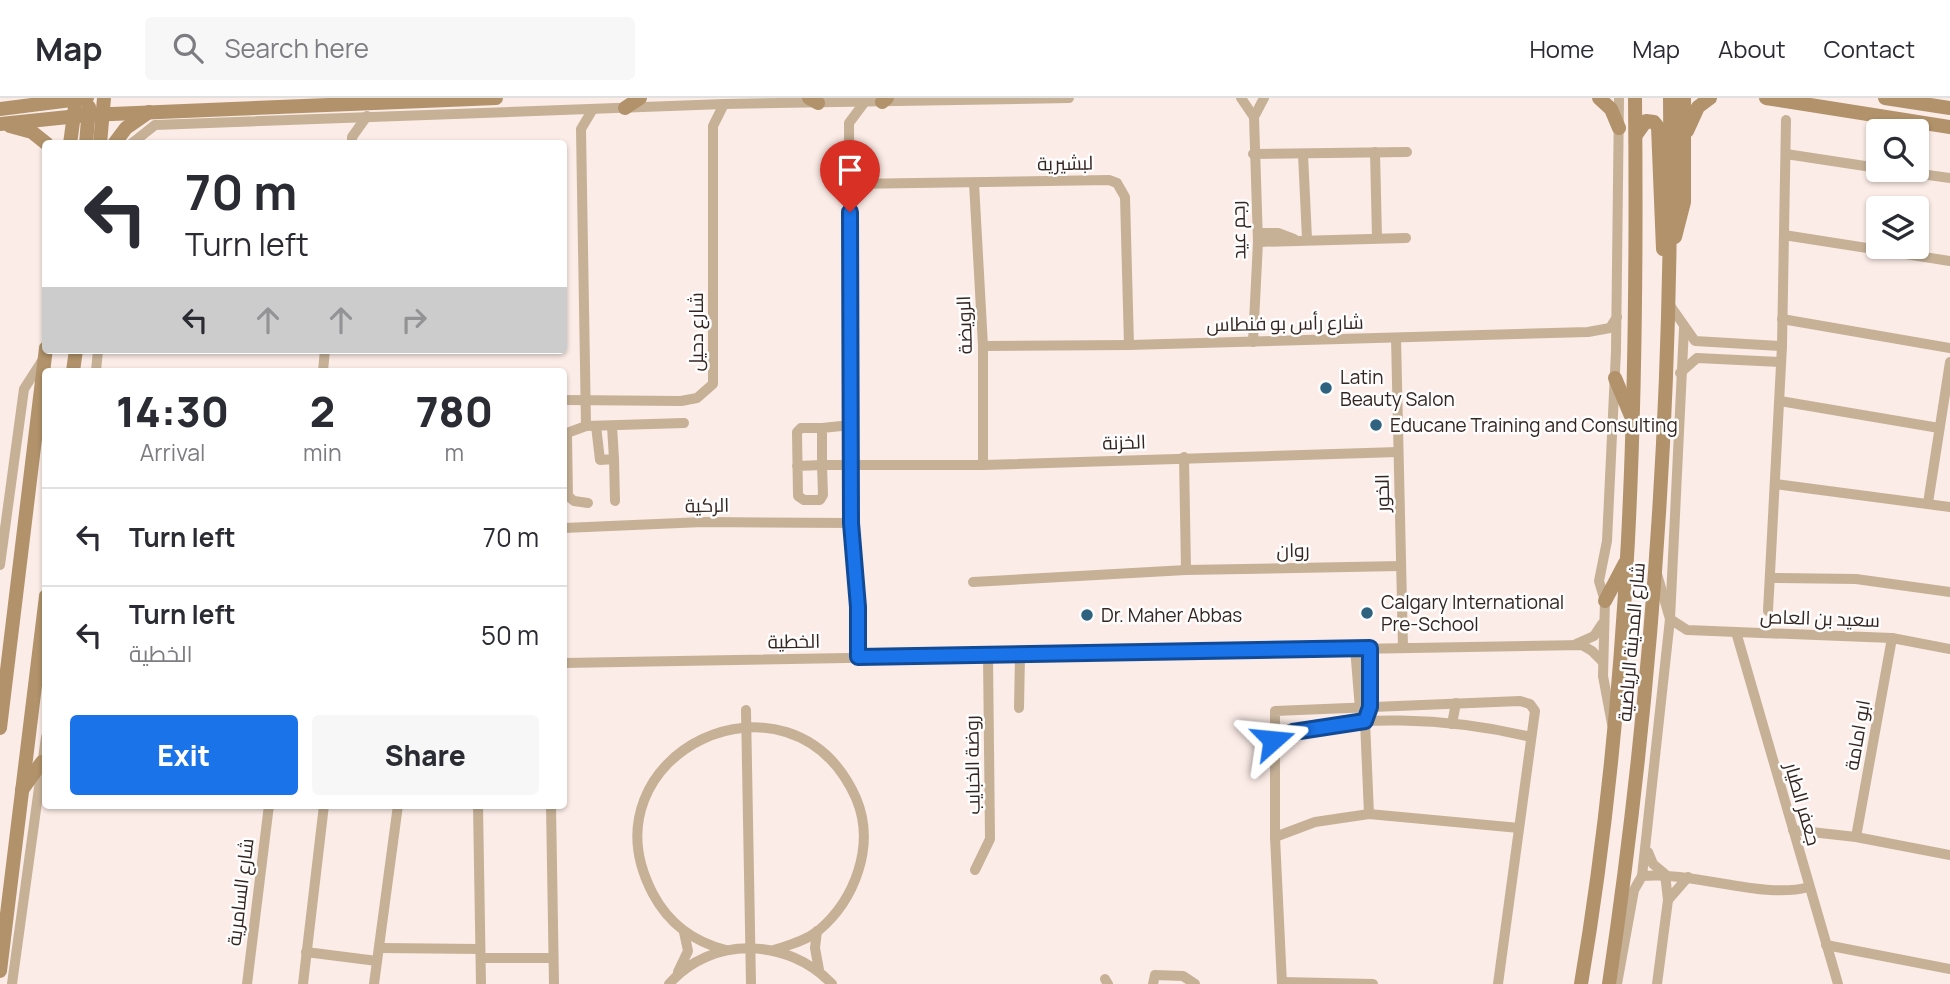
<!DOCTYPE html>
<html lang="en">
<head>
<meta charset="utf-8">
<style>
  body { margin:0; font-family:Manrope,Cairo,sans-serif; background:#f7f7f7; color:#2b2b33; height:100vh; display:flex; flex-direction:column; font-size:26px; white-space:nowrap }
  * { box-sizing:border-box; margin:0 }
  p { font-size:23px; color:#7c7c81 }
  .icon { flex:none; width:38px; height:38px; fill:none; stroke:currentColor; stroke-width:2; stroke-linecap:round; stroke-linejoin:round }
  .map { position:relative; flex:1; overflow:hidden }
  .side { position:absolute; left:42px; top:270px; width:525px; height:441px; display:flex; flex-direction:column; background:#fff; border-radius:7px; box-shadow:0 2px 5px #0004 }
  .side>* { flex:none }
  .hud { position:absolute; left:42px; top:42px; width:525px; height:214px; border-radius:7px; box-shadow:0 2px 5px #0004; background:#fff; color:#2b2b33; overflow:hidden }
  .buttons { position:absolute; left:1866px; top:21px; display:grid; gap:14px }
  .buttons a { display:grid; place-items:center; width:63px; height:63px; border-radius:7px; background:#fff; box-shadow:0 2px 5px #0004; font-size:35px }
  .pin { position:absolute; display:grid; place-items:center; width:60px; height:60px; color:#fff; margin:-72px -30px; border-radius:50% 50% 50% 0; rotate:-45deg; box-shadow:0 0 7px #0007 }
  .pin .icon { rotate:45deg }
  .me { position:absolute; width:77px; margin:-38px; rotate:72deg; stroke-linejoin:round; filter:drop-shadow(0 0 5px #0008) }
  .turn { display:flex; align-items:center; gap:24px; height:147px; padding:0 28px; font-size:32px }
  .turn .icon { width:91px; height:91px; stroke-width:2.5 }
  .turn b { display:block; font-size:49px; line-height:60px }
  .lanes { display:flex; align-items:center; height:66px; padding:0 28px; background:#0003; justify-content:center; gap:35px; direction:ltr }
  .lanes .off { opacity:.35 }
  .eta { display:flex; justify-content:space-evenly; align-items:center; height:119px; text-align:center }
  .eta b { font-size:42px; font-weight:800; line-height:49px }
  .button { display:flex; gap:14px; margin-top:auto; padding:14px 28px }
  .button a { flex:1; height:80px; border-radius:7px; background:#1a73e8; color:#fff; font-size:28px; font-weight:800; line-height:80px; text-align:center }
  .button a+a { background:#f7f7f7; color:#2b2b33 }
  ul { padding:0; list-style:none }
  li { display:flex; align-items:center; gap:21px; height:98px; padding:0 28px; border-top:2px solid #e1e1e2 }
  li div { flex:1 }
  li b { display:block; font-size:26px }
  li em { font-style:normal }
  header { display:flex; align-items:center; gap:42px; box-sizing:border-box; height:98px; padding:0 35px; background:#fff; border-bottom:2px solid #e1e1e2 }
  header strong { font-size:33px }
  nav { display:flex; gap:38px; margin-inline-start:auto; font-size:24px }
  .search { width:490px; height:63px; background:#f7f7f7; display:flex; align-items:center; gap:18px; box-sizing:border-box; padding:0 24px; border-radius:7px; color:#7c7c81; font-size:26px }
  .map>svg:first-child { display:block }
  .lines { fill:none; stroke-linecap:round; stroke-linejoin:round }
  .street { stroke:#c6b197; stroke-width:10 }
  .secondary { stroke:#b1926a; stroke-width:14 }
  .route-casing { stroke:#114b97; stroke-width:18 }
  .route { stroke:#1a73e8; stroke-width:12 }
  .poi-dot { fill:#2e627f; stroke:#fdfdfd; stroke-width:2.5 }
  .labels { text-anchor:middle; stroke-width:5; stroke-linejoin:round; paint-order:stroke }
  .street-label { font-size:19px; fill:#332520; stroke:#fdfdfd }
  .poi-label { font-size:19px; fill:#332520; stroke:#fdfdfd; text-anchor:start }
</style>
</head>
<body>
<header>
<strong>Map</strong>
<div class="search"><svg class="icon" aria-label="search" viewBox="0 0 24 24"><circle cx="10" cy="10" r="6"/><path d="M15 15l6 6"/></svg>Search here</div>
<nav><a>Home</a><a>Map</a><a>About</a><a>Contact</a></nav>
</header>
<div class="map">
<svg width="1950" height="886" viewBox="0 0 1950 886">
  <rect width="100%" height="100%" fill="#fcece7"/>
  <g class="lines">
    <!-- street -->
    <g class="street">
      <path d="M1241,0L1254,19"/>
      <path d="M131,46L155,27L724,6L1069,0"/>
      <path d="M352,46V39L367,18"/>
      <path d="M1375,54L1377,140"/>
      <path d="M1253,56L1407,54"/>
      <path d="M1303,56L1307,141"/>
      <path d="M1786,56L1878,70"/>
      <path d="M1892,72L1950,80"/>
      <path d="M974,85L983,248V367"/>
      <path d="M849,86L1109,82L1117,85L1125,99L1129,247"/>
      <path d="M1258,135H1278L1294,141"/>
      <path d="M1784,137L1950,163"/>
      <path d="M1258,144L1406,140"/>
      <path d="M1669,206L1695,243L1782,248"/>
      <path d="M1782,221L1950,250"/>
      <path d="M1396,240L1403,550"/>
      <path d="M1253,244L1258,144L1254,19L1264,0"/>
      <path d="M983,248L1129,247L1588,234L1610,230L1617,219"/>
      <path d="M96,273L98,252"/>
      <path d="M323,273L325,252"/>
      <path d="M1680,275L1697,260L1781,264"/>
      <path d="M564,302L681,303L697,300L713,286V28L724,6"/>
      <path d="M1780,303L1939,330"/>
      <path d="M851,327L822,330V367H983L1398,354"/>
      <path d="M586,328L684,325"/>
      <path d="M596,328L600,362L614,361L612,328"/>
      <path d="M1184,359L1186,472"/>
      <path d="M614,361L615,403"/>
      <path d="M797,368L822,367L823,397L820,402H804L798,398L797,334L801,330H822"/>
      <path d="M1775,386L1950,409"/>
      <path d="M588,405L574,403L568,398L567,335L586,328L581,31L593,11"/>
      <path d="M1928,405L1950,264"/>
      <path d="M564,430L703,424L851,425"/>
      <path d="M0,467L24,291L42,263"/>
      <path d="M1657,476L1670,521L1687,532L1892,540L1950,551"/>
      <path d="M1770,480L1856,481L1950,494"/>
      <path d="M973,484L1186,472L1401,468"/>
      <path d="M1768,513L1782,248L1786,22"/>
      <path d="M1736,534L1838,886"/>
      <path d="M1576,546L1594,538L1602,526"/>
      <path d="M1355,550L1360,611L1365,623L1369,716"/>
      <path d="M858,560V509L851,425L849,25L864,5"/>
      <path d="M564,565L1582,547L1592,553L1602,563"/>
      <path d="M1019,610L1020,557"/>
      <path d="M746,612L751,886"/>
      <path d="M1369,613L1370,550"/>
      <path d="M1452,626L1456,605"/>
      <path d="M1612,626L1603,578L1605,503L1599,483L1607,443L1616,253L1619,0"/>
      <path d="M1273,642C1345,612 1456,621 1531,639"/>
      <path d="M478,707L481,886"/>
      <path d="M551,707L554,886"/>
      <path d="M1793,732L1856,739L1950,757"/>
      <path d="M1275,739L1315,724L1369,716L1519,730"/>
      <path d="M1856,739L1892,540"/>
      <path d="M1648,754L1653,766L1665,776L1668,802L1657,886"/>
      <path d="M975,772L990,741L988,557"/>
      <path d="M1642,778L1670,521L1684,230"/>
      <path d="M1668,802L1688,779"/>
      <path d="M817,833L815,850L819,872"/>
      <path d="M1826,847L1950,871"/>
      <path d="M381,850L480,851"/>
      <path d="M726,852C694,844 669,826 653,796C579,656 791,555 856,700C876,747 855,802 818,833C805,843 789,847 774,852"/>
      <path d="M306,854L377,863"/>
      <path d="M481,860H553"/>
      <path d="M678,874L688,853L684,834"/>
      <path d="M1105,881L1108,886"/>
      <path d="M1282,884L1373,886"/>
      <path d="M12,886L46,639"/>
      <path d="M247,886L269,707"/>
      <path d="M303,886L324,707"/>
      <path d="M374,886L398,707"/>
      <path d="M669,886C712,837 788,840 832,886"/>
      <path d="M1153,886L1155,877L1183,878L1195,886"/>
      <path d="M1282,886L1275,739V613L1520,603L1530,606L1535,613L1498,886"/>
      <path d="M1617,886L1634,792L1642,778C1695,773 1762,802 1809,789"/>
    </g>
    <!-- secondary -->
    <g class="secondary">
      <path d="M809,0L818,5"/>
      <path d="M1599,0L1611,11L1619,30"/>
      <path d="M1766,0L1950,29"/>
      <path d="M1885,0L1950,10"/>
      <path d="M882,4L887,0"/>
      <path d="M625,10L640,0"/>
      <path d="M0,11L87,0"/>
      <path d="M0,26L88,17L496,0"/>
      <path d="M10,28L32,34L47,46"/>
      <path d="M1687,33L1698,9L1710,0"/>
      <path d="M1636,37L1646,23L1654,24L1658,29L1663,151"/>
      <path d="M70,46L75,9"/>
      <path d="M86,46L89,9"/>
      <path d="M100,46L104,0"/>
      <path d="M114,46L126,30L149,14"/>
      <path d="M1675,139L1684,104V0"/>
      <path d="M73,273L76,252"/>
      <path d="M1615,280L1631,318"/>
      <path d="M1605,503L1625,465"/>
      <path d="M0,630L46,250"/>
      <path d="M22,692L42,664"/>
      <path d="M0,873L46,498"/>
      <path d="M1581,886C1631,593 1638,296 1635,0"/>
      <path d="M1609,886C1653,592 1673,297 1670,0"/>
    </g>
  </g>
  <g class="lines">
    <!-- route casing -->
    <g class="route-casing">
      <path id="route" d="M850,114L851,425L858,509V559L1370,550V609L1365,623L1293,634L1273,642"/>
    </g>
    <!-- route -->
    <use href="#route" class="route"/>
  </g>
  <!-- markers -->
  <g class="poi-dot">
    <circle cx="1326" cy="290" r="7"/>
    <circle cx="1376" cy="327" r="7"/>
    <circle cx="1367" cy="515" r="7"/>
    <circle cx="1087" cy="517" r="7"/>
  </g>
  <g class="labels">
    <!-- street labels -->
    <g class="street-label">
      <text transform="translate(1065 65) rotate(-1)" y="7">لبشيرية</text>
      <text transform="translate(1238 132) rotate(-91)" y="7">رجم عيد</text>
      <text transform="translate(1285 225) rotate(-1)" y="7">شارع رأس بو فنطاس</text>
      <text transform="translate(964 227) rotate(-92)" y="7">الرويضة</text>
      <text transform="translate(696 234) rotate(-90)" y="7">شارع دحيل</text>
      <text transform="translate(1124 344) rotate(-2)" y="7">الخزنة</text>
      <text transform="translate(1382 395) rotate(-91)" y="7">الخور</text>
      <text transform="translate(707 407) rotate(-1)" y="7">الركية</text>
      <text transform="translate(1293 452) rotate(-1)" y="7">روان</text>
      <text transform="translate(1820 520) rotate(2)" y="7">سعيد بن العاص</text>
      <text transform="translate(794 543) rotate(-1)" y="7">الخطية</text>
      <text transform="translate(1631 544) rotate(-85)" y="7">شارع المدينة الرياضية</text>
      <text transform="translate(1857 637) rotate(-80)" y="7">ابو امامة</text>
      <text transform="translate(972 667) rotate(-91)" y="7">روضة الخبايب</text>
      <text transform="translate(1803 706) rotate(74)" y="7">جعفر الطيار</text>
      <text transform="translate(240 794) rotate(-83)" y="7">شارع السامرية</text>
    </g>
    <!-- poi labels -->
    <g class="poi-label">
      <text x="1340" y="286">Latin<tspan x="1340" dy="22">Beauty Salon</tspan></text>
      <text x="1390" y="334">Educane Training and Consulting</text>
      <text x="1381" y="511">Calgary International<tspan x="1381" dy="22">Pre-School</tspan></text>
      <text x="1101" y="524">Dr. Maher Abbas</text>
    </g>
  </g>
</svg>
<div class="buttons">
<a><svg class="icon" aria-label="search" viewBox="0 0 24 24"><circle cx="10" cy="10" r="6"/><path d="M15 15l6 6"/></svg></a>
<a><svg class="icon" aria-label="layers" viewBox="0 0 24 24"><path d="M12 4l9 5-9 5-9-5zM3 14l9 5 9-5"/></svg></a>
</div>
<div class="pin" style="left:850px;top:114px;background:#d93025"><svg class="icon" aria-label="arrive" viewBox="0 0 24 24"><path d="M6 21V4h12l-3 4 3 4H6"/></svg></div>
<svg class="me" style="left:1273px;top:642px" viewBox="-20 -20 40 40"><path d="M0-17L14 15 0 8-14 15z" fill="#1a73e8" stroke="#fff" stroke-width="4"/></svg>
<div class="hud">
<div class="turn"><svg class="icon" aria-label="left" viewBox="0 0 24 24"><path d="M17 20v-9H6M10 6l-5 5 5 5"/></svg><div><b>70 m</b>Turn left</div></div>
<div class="lanes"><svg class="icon" aria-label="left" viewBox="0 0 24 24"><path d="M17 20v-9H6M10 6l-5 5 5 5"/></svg><svg class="icon off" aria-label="ahead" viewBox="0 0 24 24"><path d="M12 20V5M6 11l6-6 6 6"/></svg><svg class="icon off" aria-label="ahead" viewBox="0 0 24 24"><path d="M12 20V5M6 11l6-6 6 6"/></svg><svg class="icon off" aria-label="right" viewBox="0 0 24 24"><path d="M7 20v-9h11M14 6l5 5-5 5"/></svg></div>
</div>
<section class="side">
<div class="eta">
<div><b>14:30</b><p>Arrival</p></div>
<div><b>2</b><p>min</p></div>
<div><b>780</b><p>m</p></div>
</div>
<ul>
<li><svg class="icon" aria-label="left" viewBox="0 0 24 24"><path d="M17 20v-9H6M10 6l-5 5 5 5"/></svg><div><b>Turn left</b></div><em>70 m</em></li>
<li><svg class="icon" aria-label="left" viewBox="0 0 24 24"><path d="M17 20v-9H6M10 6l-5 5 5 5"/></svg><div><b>Turn left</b><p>الخطية</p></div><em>50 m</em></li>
</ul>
<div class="button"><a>Exit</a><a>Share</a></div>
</section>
</div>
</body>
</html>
